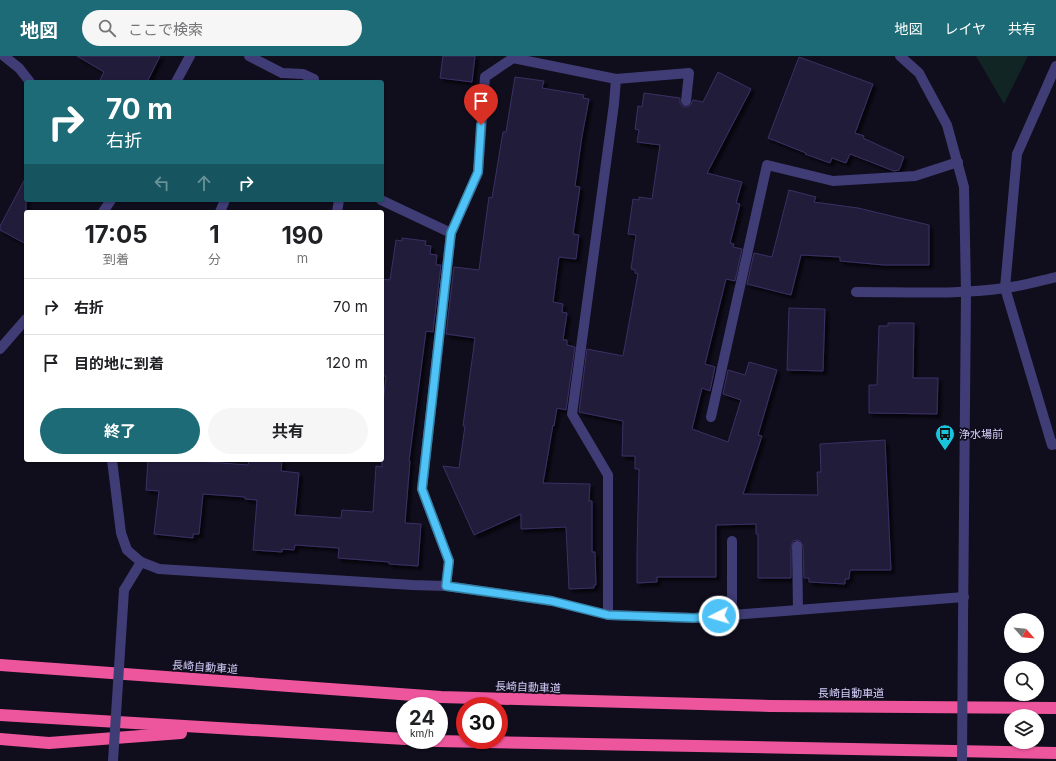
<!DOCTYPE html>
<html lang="ja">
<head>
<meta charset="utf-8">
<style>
  body { margin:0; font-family:Inter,"Noto Sans JP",sans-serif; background:#f6f6f6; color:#202124; height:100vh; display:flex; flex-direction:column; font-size:15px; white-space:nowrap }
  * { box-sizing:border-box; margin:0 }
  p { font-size:13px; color:#757577 }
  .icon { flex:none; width:22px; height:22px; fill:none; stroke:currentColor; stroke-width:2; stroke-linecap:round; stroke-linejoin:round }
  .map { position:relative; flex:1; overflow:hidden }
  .panel { position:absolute; left:24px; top:154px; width:360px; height:252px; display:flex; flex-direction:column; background:#fff; border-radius:4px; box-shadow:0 1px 3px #0004 }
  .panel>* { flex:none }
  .banner { position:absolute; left:24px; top:24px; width:360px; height:122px; border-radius:4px; box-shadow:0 1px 3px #0004; background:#1c6b77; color:#fff; overflow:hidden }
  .needle { width:26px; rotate:117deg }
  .tools { position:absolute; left:1004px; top:557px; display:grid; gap:8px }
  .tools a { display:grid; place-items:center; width:40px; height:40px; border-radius:50%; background:#fff; box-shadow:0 1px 3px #0004; font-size:20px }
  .speed { position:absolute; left:396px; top:641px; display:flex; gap:8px; font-size:20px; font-weight:700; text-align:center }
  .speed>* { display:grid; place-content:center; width:52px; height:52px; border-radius:50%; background:#fff; box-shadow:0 1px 3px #0004; line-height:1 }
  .speed small { font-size:10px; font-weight:400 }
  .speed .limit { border:6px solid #d22; background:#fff; color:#111 }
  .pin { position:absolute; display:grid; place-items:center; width:34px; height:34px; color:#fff; margin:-41px -17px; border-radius:50% 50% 50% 0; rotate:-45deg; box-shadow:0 0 4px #0007 }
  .pin .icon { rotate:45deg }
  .me { position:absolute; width:44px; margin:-22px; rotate:265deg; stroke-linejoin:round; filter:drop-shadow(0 0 3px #0008) }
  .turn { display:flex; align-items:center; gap:14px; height:84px; padding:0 16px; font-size:18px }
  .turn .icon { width:52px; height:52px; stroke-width:2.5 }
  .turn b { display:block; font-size:28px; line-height:34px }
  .lanes { display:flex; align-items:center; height:38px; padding:0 16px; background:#0003; justify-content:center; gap:20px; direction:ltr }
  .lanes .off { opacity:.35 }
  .eta { display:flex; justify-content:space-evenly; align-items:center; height:68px; text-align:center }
  .eta b { font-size:24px; font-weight:700; line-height:28px }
  .cta { display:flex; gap:8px; margin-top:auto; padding:8px 16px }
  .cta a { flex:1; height:46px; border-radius:24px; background:#1c6b77; color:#fff; font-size:16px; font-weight:700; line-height:46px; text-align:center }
  .cta a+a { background:#f6f6f6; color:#202124 }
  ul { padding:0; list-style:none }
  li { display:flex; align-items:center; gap:12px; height:56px; padding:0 16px; border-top:1px solid #e0e0e0 }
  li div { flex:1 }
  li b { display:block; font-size:15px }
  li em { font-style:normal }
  header { display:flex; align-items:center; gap:24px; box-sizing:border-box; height:56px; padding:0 20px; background:#1c6b77; color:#fff }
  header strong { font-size:19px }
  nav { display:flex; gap:22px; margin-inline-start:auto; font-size:14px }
  .search { width:280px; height:36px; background:#f6f6f6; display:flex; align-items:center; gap:10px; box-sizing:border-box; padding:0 14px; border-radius:22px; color:#757577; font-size:15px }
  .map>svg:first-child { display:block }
  .green { fill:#112525 }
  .building { fill:#221c3b; stroke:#3b3064; filter:url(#shadow) }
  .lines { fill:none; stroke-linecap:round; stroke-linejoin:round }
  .minor { stroke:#403d76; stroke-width:10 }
  .highway { stroke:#ed559c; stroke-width:12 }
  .minor-bridge { stroke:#403d76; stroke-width:10 }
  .route-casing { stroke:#337fa1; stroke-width:10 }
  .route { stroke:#4fc3f7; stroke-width:7 }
  .labels { text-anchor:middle; stroke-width:3.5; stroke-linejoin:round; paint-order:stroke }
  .poi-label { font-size:11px; fill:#d3cefa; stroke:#100d1c; text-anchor:start }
  .street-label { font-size:11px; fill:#d3cefa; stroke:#100d1c }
</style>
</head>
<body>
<header>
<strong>地図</strong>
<div class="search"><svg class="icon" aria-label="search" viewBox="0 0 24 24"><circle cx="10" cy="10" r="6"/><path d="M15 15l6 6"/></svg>ここで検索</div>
<nav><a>地図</a><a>レイヤ</a><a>共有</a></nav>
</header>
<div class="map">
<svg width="1056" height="705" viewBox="0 0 1056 705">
  <defs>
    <filter id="shadow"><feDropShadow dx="3.5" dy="3.5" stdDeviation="1" flood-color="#0009"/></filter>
  </defs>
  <rect width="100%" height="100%" fill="#100d1c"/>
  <!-- green -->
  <path class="green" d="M976,0H1028L1004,48Z"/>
  <!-- building -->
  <g class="building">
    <path d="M77,0H160L147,26H99L104,16Z"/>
    <path d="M443,0H475L472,26L440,22Z"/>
    <path d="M799,1L873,28L855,77L864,80L863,82L904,101L899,114L894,115L850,98L846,107L832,102L830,107L805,98L806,97L768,82Z"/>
    <path d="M718,16L751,33L707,117L742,126L736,147L740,148L730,187L734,188L733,191L742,193L735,225L726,223L705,308L715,311L710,335L702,332L692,373L728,386L741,344L723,338L728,314L745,319L749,306L777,314L758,379L762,380L743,438L818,439L817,416H821L820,388L885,384L891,514H850L849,523H845V528L809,526V522H804L803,490L800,485L797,484L793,485L791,490V522H758V478H756V468L716,469V521H657V526L637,527V497L639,413H635V400H622L623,365L579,356L587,293L623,300L638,218L635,217V214L631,213L636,179L628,178L633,143L639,144V141L652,143L660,89L637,86L639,74L635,73L638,50L642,51L644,37L680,42V47L682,50L685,51H688L691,48L693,44L703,46Z"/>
    <path d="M515,21L544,25L542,32L584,39L583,42L589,43L582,80L575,130L580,131L573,178L579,179L576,203L559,201L553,246L563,248L562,256L567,257L563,284H567V289L575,291L566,354L557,352L554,370L553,369L543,427L590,428L589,445H592V496H595L596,529H594V532L569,533L566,471L521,473V458L474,479L443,410L459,412L465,370H463L475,282L446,278L454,211L479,214L489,141L492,142L503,76H506Z"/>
    <path d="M26,121V188L0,174V170Z"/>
    <path d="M789,134L816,141L814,146L858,152L929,169V209H884L840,205V201L801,199L791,239L747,228L754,197L772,201Z"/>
    <path d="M402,182L426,185L425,189L431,190L430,198L437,199L436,209H441L433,276L426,275L409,405H410L405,467L421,468L418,510L389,508V506L338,502L339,492L295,489L294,494L282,493V496L253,494L257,444L245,443V441L203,438L199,478H193V482L154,478L159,435L146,434L148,404H184L248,409L249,404H282L281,415L299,417L295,459L341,462L342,454L373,456L376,410L382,411V357L386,320H382V223L390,224L396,184L402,185Z"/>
    <path d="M789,252L825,253L823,315L787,314Z"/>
    <path d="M888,267H914L913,322H938L937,358L869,357V329H877L879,270H888Z"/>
  </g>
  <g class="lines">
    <!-- minor -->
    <g class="minor">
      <path d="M4,0L19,12L30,26"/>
      <path d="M249,0L282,17L303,18L314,23"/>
      <path d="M900,0L919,17L947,69L964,131L966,236L963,569"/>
      <path d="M1056,10L1017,98L1005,232L1052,389L1056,388"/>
      <path d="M616,23L689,17L686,45"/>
      <path d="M176,26L190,0"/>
      <path d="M381,144L451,177"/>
      <path d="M103,156L111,144"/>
      <path d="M220,156L225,144"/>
      <path d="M337,156L339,144"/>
      <path d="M856,236C906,236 956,239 1005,232C1022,230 1039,225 1056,221"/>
      <path d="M0,293L26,263"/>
      <path d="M711,361L767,109L833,125L915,120L958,106"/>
      <path d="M112,404L121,477L127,494L141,506L159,513L412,529L446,530L552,545L608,559L694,562L964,541"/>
      <path d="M732,485V559"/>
      <path d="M797,490L798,554"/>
      <path d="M446,530L449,505L422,433L451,177L478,117L485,21L513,2L616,23L614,48L572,358L608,419V559"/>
      <path d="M124,534L141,506"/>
    </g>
    <!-- highway -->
    <g class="highway">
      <path d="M0,609L441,641L770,650L1056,652"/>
      <path d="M0,659L405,683"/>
      <path d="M0,683L49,687L181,677"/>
      <path d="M415,684L436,685L1056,697"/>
    </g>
    <!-- minor-bridge -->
    <g class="minor-bridge">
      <path d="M113,705L124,534"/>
      <path d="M962,705L963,569"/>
    </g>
  </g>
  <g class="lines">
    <!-- route casing -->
    <g class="route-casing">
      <path id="route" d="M481,69L478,116L451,177L422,433L449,505L446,530L552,545L608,559L694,562L719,560"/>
    </g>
    <!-- route -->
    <use href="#route" class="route"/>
  </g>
  <!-- icons -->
  <defs>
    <g id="bus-pin" transform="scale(1)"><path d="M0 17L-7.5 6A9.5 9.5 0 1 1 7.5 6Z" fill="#18c5dc" stroke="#100d1c"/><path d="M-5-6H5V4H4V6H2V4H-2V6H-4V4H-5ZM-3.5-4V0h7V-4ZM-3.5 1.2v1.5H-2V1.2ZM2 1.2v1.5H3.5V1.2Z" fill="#111"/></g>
  </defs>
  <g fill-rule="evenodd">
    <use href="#bus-pin" x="945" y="378"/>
  </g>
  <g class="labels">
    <!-- poi labels -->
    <g class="poi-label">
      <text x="959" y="382">浄水場前</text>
    </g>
    <!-- street labels -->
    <g class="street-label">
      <text transform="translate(205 611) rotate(4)" y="4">長崎自動車道</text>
      <text transform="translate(528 631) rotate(2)" y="4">長崎自動車道</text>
      <text x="851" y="641">長崎自動車道</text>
    </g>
  </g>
</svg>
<div class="tools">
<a><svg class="needle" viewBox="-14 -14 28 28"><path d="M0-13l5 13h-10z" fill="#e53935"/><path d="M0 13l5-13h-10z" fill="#757577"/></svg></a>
<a><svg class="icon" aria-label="search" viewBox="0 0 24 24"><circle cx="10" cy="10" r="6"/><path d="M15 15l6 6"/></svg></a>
<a><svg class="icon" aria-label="layers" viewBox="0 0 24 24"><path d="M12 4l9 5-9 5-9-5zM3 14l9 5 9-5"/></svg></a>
</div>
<div class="speed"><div>24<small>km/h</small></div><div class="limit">30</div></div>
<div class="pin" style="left:481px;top:69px;background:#d93025"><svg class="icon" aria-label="arrive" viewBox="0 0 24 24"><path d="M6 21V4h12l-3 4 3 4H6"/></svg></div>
<svg class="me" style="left:719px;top:560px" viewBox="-20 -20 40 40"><circle r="17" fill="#4fc3f7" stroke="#fff" stroke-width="3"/><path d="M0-11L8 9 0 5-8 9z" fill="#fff"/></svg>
<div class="banner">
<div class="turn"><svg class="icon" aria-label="right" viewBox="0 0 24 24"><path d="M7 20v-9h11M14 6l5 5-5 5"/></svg><div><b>70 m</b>右折</div></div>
<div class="lanes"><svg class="icon off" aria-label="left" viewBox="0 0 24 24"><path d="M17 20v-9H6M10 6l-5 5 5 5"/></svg><svg class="icon off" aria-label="ahead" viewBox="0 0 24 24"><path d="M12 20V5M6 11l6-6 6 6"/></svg><svg class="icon" aria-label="right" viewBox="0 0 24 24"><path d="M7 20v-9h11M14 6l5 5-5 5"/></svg></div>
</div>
<section class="panel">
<div class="eta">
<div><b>17:05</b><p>到着</p></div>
<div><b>1</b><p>分</p></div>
<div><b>190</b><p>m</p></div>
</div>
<ul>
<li><svg class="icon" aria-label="right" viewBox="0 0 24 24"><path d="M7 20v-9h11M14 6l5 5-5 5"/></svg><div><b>右折</b></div><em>70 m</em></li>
<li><svg class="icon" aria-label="arrive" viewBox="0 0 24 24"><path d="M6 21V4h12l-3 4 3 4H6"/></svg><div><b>目的地に到着</b></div><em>120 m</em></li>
</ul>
<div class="cta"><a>終了</a><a>共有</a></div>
</section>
</div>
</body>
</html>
